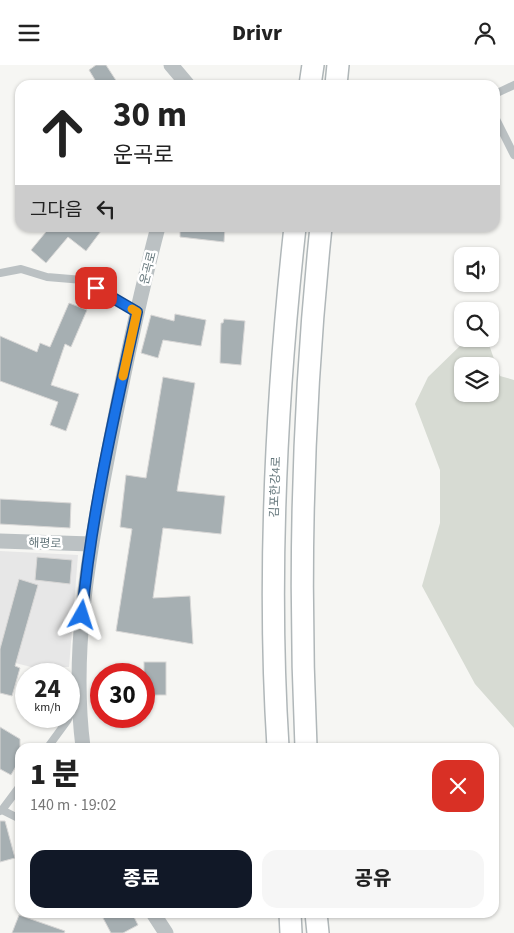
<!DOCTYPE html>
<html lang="ko">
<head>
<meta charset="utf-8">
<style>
  body { margin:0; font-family:"Source Sans 3","Noto Sans KR",sans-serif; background:#f6f6f6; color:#222; height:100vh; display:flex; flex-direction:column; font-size:19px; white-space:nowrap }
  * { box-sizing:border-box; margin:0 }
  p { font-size:16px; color:#767676 }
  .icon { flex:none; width:28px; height:28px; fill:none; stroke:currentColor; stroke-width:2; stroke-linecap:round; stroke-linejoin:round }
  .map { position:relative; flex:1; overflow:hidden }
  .panel { position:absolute; left:15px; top:678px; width:484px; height:175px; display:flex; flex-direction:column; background:#fff; border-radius:15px; box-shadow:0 1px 4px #0004 }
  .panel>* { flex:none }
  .guide { position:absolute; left:15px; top:15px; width:485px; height:152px; border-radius:15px; box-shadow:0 1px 4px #0004; background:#fff; color:#222; overflow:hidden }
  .controls { position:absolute; left:454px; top:182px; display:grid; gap:10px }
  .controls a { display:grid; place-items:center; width:45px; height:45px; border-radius:10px; background:#fff; box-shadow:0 1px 4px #0004; font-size:25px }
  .speed { position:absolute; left:15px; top:598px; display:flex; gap:10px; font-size:25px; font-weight:700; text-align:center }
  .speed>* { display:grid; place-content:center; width:65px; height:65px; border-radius:50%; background:#fff; box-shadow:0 1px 4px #0004; line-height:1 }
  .speed small { font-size:12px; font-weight:400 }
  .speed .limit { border:8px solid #d22; background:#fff; color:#111 }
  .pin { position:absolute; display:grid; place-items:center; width:42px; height:42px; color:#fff; margin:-21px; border-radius:10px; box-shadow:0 2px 8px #0006 }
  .me { position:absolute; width:55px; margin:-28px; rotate:6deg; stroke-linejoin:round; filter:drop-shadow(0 0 4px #0008) }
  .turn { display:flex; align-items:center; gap:18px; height:105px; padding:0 15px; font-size:22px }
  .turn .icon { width:65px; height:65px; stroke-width:2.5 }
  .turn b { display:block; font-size:35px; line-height:42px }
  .then { display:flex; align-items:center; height:48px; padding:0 15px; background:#0003; gap:10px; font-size:19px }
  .round { display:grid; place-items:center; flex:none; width:52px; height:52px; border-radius:15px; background:#f6f6f6 }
  .overview { display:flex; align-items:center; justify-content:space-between; height:85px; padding:0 15px }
  h1 { font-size:30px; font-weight:800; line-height:38px }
  .primary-button { display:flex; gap:10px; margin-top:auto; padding:10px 15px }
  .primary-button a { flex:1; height:58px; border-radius:15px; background:#111827; color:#fff; font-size:20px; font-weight:800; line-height:58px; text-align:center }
  .primary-button a+a { background:#f6f6f6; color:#222 }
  header { display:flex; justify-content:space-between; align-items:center; height:65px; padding:0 15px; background:#fff; font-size:22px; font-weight:800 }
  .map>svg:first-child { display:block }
  .built { fill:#e7e7e7 }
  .green { fill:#d7dbd3; fill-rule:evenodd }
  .building { fill:#a6afb2; stroke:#d8d7d6 }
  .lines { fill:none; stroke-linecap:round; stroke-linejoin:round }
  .secondary-casing { stroke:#b0b7b9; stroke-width:24 }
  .lane { stroke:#bbc1c3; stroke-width:8 }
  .street { stroke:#bbc1c3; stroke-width:15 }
  .secondary { stroke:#fff; stroke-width:21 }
  .route-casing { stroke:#114b97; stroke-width:12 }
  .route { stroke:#1a73e8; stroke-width:9 }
  .slow { stroke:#f59e0b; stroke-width:9 }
  .labels { text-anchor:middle; stroke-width:5; stroke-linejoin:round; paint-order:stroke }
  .street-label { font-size:12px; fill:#64767b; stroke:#fff }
</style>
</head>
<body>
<header><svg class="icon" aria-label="menu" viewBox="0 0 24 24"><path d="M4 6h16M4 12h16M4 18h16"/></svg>Drivr<svg class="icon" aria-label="person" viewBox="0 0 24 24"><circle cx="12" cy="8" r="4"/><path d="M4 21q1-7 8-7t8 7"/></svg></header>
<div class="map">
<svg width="514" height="868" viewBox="0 0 514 868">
  <rect width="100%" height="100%" fill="#f6f6f3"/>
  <!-- built -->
  <path class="built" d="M0,486L78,490L69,602H31L0,594Z"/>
  <!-- green -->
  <path class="green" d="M487,274L500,311L514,315V663L475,619L422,521L440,458V405L415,339L428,312L465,276ZM462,301H490V329H462Z"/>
  <!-- building -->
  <g class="building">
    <path d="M96,0H106L119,20H98L89,5Z"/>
    <path d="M50,162H104L86,186L68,172L46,198L31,185Z"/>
    <path d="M180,162H225L224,177L180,172Z"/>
    <path d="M69,238L87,245L71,282L65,279L51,320L79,329L66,366L50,360L58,337L0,316V271L37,287L40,278L50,282Z"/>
    <path d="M175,249L206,255L201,281L163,275L158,293L141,288L151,250L174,256Z"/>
    <path d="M224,254L245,256L241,300L220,298L221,258H223Z"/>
    <path d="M163,312L195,318L177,426L225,431L221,469L163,463L153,533L190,531L193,579L116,566L132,464L120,462L126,410L146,413Z"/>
    <path d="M0,434L71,438L70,463L0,459Z"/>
    <path d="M37,492L72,495L70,519L35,515Z"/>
    <path d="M19,514L38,520L15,601L20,603L12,631L0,628V584Z"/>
    <rect x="144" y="597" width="22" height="33"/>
    <path d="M0,662L20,674V694L11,710L0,704Z"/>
    <path d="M0,756H5L15,793L0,797Z"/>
    <path d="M113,848H132L138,860L123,868H111L103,853Z"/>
    <path d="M19,850L65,866L64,868H12Z"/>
  </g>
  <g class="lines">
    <!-- secondary casing -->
    <g class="secondary-casing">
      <g id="secondary">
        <path d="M310,20L313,0"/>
        <path d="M336,20L338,0"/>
        <path d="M278,682C267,509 276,335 295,162"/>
        <path d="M306,682C298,509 303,335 321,162"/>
        <path d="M290,848L291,868"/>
        <path d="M316,848L318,868"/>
      </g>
    </g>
    <!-- lane -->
    <g class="lane">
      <path d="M495,29L514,20"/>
      <path d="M495,52L514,90"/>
      <path d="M0,208L21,204L47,212L83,215L137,247"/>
      <path d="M48,682L67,656L76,638"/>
      <path d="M2,745L20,721"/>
      <path d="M0,746L2,745L20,754"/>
    </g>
    <!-- street -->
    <g class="street">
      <path d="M171,0L188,20"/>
      <path d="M0,476L91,479"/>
      <path d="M83,682C71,588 88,493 106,400C121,320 137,241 158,162"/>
      <path d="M153,848L166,868"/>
    </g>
    <!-- secondary -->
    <use href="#secondary" class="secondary"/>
  </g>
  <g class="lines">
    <!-- route casing -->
    <g class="route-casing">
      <path id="route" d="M82,550C91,449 115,347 137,247L96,223"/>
    </g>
    <!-- route -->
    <use href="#route" class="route"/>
    <!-- slow -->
    <path class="slow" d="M123,311L137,247L132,244"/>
  </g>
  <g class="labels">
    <!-- street labels -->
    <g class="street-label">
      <text transform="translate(148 203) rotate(-76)" y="4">운곡로</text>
      <text transform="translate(275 422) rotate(-88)" y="4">김포한강4로</text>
      <text transform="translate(45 478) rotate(2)" y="4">해평로</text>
    </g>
  </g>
</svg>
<div class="controls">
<a><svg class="icon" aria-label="sound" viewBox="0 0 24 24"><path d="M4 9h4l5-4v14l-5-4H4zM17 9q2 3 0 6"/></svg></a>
<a><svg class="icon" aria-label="search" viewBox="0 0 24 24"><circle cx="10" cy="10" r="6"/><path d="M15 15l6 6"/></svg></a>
<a><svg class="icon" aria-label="layers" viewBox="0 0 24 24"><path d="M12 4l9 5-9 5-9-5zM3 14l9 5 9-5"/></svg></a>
</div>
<div class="speed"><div>24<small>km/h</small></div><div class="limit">30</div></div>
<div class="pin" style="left:96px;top:223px;background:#d93025"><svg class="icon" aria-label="arrive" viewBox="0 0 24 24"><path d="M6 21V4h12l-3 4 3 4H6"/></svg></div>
<svg class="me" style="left:82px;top:550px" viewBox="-20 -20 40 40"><path d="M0-17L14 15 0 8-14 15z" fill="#1a73e8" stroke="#fff" stroke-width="4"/></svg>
<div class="guide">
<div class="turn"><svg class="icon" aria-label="ahead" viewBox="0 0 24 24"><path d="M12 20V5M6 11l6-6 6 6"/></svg><div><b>30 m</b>운곡로</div></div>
<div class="then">그다음<svg class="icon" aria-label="left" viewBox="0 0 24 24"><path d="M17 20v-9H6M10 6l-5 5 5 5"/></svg></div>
</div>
<section class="panel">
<div class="overview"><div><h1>1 분</h1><p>140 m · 19:02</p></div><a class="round" style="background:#d93025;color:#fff"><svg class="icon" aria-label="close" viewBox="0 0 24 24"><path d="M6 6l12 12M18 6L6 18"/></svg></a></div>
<div class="primary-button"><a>종료</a><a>공유</a></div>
</section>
</div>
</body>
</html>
